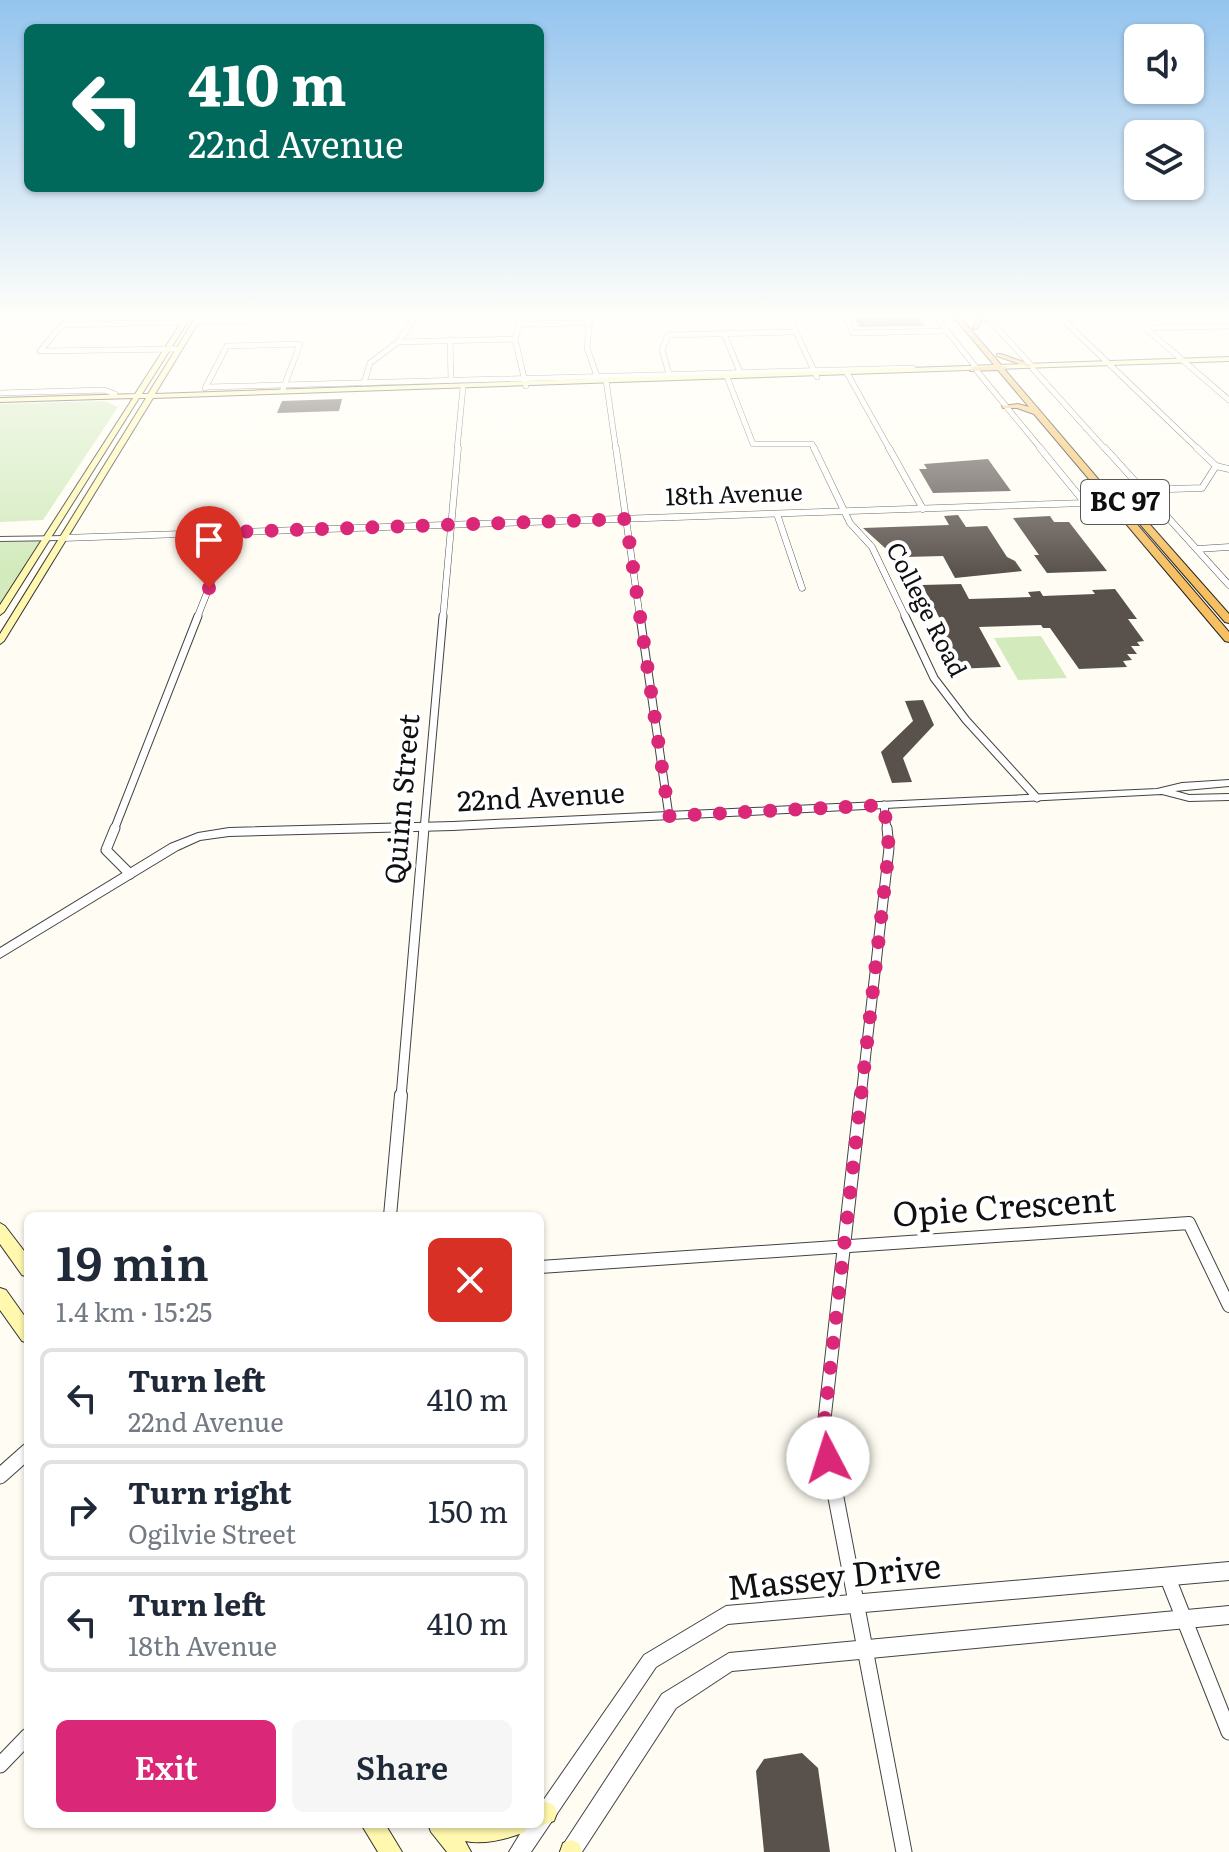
<!DOCTYPE html>
<html lang="en">
<head>
<meta charset="utf-8">
<style>
  body { margin:0; font-family:Literata,serif; background:#f6f6f7; color:#1f2937; height:100vh; display:flex; flex-direction:column; font-size:30px; white-space:nowrap }
  * { box-sizing:border-box; margin:0 }
  p { font-size:26px; color:#747a83 }
  .icon { flex:none; width:44px; height:44px; fill:none; stroke:currentColor; stroke-width:2; stroke-linecap:round; stroke-linejoin:round }
  .map { position:relative; flex:1; overflow:hidden }
  .panel { position:absolute; left:24px; top:1212px; width:520px; height:616px; display:flex; flex-direction:column; background:#fff; border-radius:12px; box-shadow:0 2px 6px #0004 }
  .panel>* { flex:none }
  .banner { position:absolute; left:24px; top:24px; width:520px; height:168px; border-radius:12px; box-shadow:0 2px 6px #0004; background:#00695c; color:#fff; overflow:hidden }
  .controls { position:absolute; left:1124px; top:24px; display:grid; gap:16px }
  .controls a { display:grid; place-items:center; width:80px; height:80px; border-radius:12px; background:#fff; box-shadow:0 2px 6px #0004; font-size:40px }
  .pin { position:absolute; display:grid; place-items:center; width:68px; height:68px; color:#fff; margin:-82px -34px; border-radius:50% 50% 50% 0; rotate:-45deg; box-shadow:0 0 8px #0007 }
  .pin .icon { rotate:45deg }
  .me { position:absolute; width:88px; margin:-44px; rotate:355deg; stroke-linejoin:round; filter:drop-shadow(0 0 6px #0008) }
  .turn { display:flex; align-items:center; gap:28px; height:168px; padding:0 32px; font-size:36px }
  .turn .icon { width:104px; height:104px; stroke-width:2.5 }
  .turn b { display:block; font-size:56px; line-height:68px }
  .round { display:grid; place-items:center; flex:none; width:84px; height:84px; border-radius:12px; background:#f6f6f7 }
  .head { display:flex; align-items:center; justify-content:space-between; height:136px; padding:0 32px }
  h1 { font-size:48px; font-weight:600; line-height:60px }
  .primary-button { display:flex; gap:16px; margin-top:auto; padding:16px 32px }
  .primary-button a { flex:1; height:92px; border-radius:12px; background:#db2777; color:#fff; font-size:32px; font-weight:600; line-height:92px; text-align:center }
  .primary-button a+a { background:#f6f6f7; color:#1f2937 }
  ul { padding:0; list-style:none }
  li { display:flex; align-items:center; gap:24px; height:100px; margin:0 16px 12px; padding:0 16px; border:4px solid #e0e1e3; border-radius:12px }
  li div { flex:1 }
  li b { display:block; font-size:30px }
  li em { font-style:normal }
  .map>svg:first-child { display:block }
  .green { fill:#d2eabc }
  .building { fill:#59514c }
  .lines { fill:none; stroke-linecap:round; stroke-linejoin:round }
  .minor-far5-casing { stroke:#434343; stroke-width:6 }
  .minor-far4-casing { stroke:#434343; stroke-width:7 }
  .minor-far3-casing { stroke:#434343; stroke-width:9 }
  .minor-far2-casing { stroke:#434343; stroke-width:11 }
  .minor-far1-casing { stroke:#434343; stroke-width:14 }
  .minor-casing { stroke:#434343; stroke-width:17 }
  .tertiary-casing { stroke:#434343; stroke-width:2 }
  .secondary-casing { stroke:#323232; stroke-width:2 }
  .trunk-casing { stroke:#212121; stroke-width:2 }
  .minor-far5 { stroke:#fff; stroke-width:5 }
  .minor-far4 { stroke:#fff; stroke-width:6 }
  .minor-far3 { stroke:#fff; stroke-width:7 }
  .minor-far2 { stroke:#fff; stroke-width:9 }
  .minor-far1 { stroke:#fff; stroke-width:12 }
  .minor { stroke:#fff; stroke-width:15 }
  .tertiary { fill:#fff; fill-rule:evenodd }
  .secondary { fill:#fff8ae; fill-rule:evenodd }
  .trunk { fill:#f6c062; fill-rule:evenodd }
  .route { stroke:#db2777; stroke-width:14; stroke-dasharray:0 25.2 }
  .labels { text-anchor:middle; stroke-width:8; stroke-linejoin:round; paint-order:stroke }
  .far-street-label { font-size:24px; fill:#101010; stroke:#fff }
  .shield { fill:#fff; stroke:#585858; stroke-width:2 }
  .shield-label { font-size:26px; font-weight:bold; fill:#101010 }
  .street-label { font-size:28px; fill:#101010; stroke:#fff }
  .near-street-label { font-size:34px; fill:#101010; stroke:#fff }
</style>
</head>
<body>
<div class="map">
<svg width="1229" height="1852" viewBox="0 0 1229 1852">
  <rect width="100%" height="100%" fill="#fffdf3"/>
  <!-- green -->
  <g class="green">
    <path d="M105,401L118,407L43,520L0,522V404Z"/>
    <path d="M46,538L0,610V540Z"/>
    <path d="M1041,636L1067,678L1018,680L994,638Z"/>
  </g>
  <!-- building -->
  <g class="building">
    <path d="M911,315H916L925,326L859,327L854,316Z"/>
    <path d="M342,399L339,411L277,413L282,401Z"/>
    <path d="M988,459L1011,491L933,493L919,469H927L924,464Z"/>
    <path d="M958,515L966,527L987,526L1007,557L1015,561L1022,571L955,578L943,556L906,557L901,547L885,548L863,528L949,525L944,516Z"/>
    <path d="M1050,516L1054,522H1069L1107,571L1047,573L1034,555H1039L1013,518Z"/>
    <path d="M961,584L969,599L1031,597L1028,592L1040,591L1043,596L1095,594L1092,590L1115,589L1137,619H1128L1144,641L1137,642L1140,646H1131L1137,654H1127L1132,660L1123,661L1127,667L1079,669L1050,628H1043L1041,625L979,627L1001,667L956,669L938,634H948L922,585Z"/>
    <path d="M923,700L934,725L903,758L912,782L892,783L881,752L913,721L905,701Z"/>
    <path d="M802,1753L818,1768L830,1852H764L756,1771L764,1759Z"/>
  </g>
  <g class="lines">
    <!-- minor-far5 casing -->
    <g class="minor-far5-casing">
      <g id="minor-far5">
        <path d="M521,315L515,339L526,386"/>
        <path d="M590,315L587,348L597,376"/>
        <path d="M788,315L817,377"/>
        <path d="M845,315L853,333L946,331"/>
        <path d="M934,315L975,366"/>
        <path d="M985,315L1031,365"/>
        <path d="M1058,315L1199,450"/>
        <path d="M1130,315L1229,400"/>
        <path d="M417,316L487,315"/>
        <path d="M196,322L329,318L331,315"/>
        <path d="M519,324L590,323"/>
        <path d="M1146,328L1229,326"/>
        <path d="M724,334L740,372"/>
        <path d="M450,340L451,380"/>
        <path d="M398,342L515,339"/>
        <path d="M179,349L40,351L62,325L184,322"/>
        <path d="M1033,369L1106,450"/>
        <path d="M977,371L1042,450"/>
        <path d="M847,373L890,450"/>
        <path d="M669,374L662,350L668,335L793,332"/>
        <path d="M727,377L753,444H812L815,450"/>
        <path d="M606,380L616,450"/>
        <path d="M364,383L370,363L398,342L417,315"/>
        <path d="M206,387L913,368"/>
        <path d="M205,388L227,346L300,344L283,389"/>
        <path d="M0,393L104,390L115,394"/>
        <path d="M457,450L463,387"/>
      </g>
    </g>
    <!-- minor-far4 casing -->
    <g class="minor-far4-casing">
      <g id="minor-far4">
        <path d="M616,448L640,618"/>
        <path d="M814,448L850,523L872,547L906,618"/>
        <path d="M889,448L923,509"/>
        <path d="M1040,448L1085,503"/>
        <path d="M1105,448L1229,585"/>
        <path d="M1197,448L1216,466"/>
        <path d="M1216,466L1229,469"/>
        <path d="M1139,490L1202,488L1216,466"/>
        <path d="M777,514L802,588"/>
        <path d="M63,538L1085,503"/>
        <path d="M1197,549L1229,547"/>
        <path d="M197,618L231,532"/>
        <path d="M443,618L458,448"/>
      </g>
    </g>
    <!-- minor-far3 casing -->
    <g class="minor-far3-casing">
      <g id="minor-far3">
        <path d="M640,616L669,816"/>
        <path d="M905,616L934,678L966,720L1037,798"/>
        <path d="M884,805L887,830"/>
        <path d="M114,830L198,616"/>
        <path d="M424,830L443,616"/>
      </g>
    </g>
    <!-- minor-far2 casing -->
    <g class="minor-far2-casing">
      <g id="minor-far2">
        <path d="M115,828L106,850L130,874"/>
        <path d="M401,1097L424,828"/>
        <path d="M861,1097L889,848L887,828"/>
      </g>
    </g>
    <!-- minor-far1 casing -->
    <g class="minor-far1-casing">
      <g id="minor-far1">
        <path d="M390,1216L401,1095"/>
        <path d="M540,1267L1189,1223L1229,1306"/>
        <path d="M823,1432L861,1095"/>
      </g>
    </g>
    <!-- minor casing -->
    <g class="minor-casing">
      <g id="minor">
        <path d="M823,1430L904,1852"/>
        <path d="M0,1476L28,1451"/>
        <path d="M1167,1576L1229,1732"/>
        <path d="M0,1765L28,1736"/>
      </g>
    </g>
    <!-- tertiary casing -->
    <g class="tertiary-casing">
      <g id="tertiary">
        <path d="M66,536V540H63L0,541V537Z"/>
        <path d="M1229,780V786L1175,791L1189,795L1229,794V800L1189,801L1162,794L453,830L229,836L200,840L178,850L0,958V948L170,844L198,833L229,828L453,822L1157,789L1182,783Z"/>
        <path d="M1229,1562V1580L728,1624L656,1667L531,1852H509L526,1824H540V1805L644,1655L726,1606Z"/>
        <path d="M1229,1606V1624L732,1671L676,1708L582,1852H560L563,1845L662,1694L729,1653Z"/>
      </g>
    </g>
    <!-- secondary casing -->
    <g class="secondary-casing">
      <g id="secondary">
        <path d="M186,315H192L142,394H148L197,315H203L155,394L1229,357V361L153,398L4,641L0,644V634L146,398H139L4,612L0,615V605L133,398L0,402V398L135,394Z"/>
        <path d="M0,1223L5,1226L28,1256V1277L22,1275L0,1244Z"/>
        <path d="M0,1288L6,1290L28,1321V1343L22,1341L0,1310Z"/>
        <path d="M546,1802L554,1805L557,1813L554,1821L540,1826L536,1824H540V1804Z"/>
        <path d="M361,1824H385L402,1852H378Z"/>
        <path d="M428,1824H528L525,1832C507,1839 484,1845 465,1841L471,1852H447L431,1832Z"/>
        <path d="M571,1840L579,1843L582,1852H560L563,1843Z"/>
      </g>
    </g>
    <!-- trunk casing -->
    <g class="trunk-casing">
      <g id="trunk">
        <path d="M952,315H958L1002,366H1007L1005,370L1229,632V642L1225,641L1122,519L1082,505V501L1085,500L1116,511L1034,414L1017,408H1003L1002,406L1018,404L1029,407L998,370L970,371L973,367L995,366Z"/>
        <path d="M988,317L990,320L980,323L977,329H973L975,321Z"/>
        <path d="M997,354H1001L1032,365L1028,367L997,356Z"/>
        <path d="M1111,483L1138,490L1134,493L1108,488V484Z"/>
        <path d="M1139,519H1145L1229,614V623L1225,622L1139,523Z"/>
      </g>
    </g>
    <!-- minor-far5 -->
    <use href="#minor-far5" class="minor-far5"/>
    <!-- minor-far4 -->
    <use href="#minor-far4" class="minor-far4"/>
    <!-- minor-far3 -->
    <use href="#minor-far3" class="minor-far3"/>
    <!-- minor-far2 -->
    <use href="#minor-far2" class="minor-far2"/>
    <!-- minor-far1 -->
    <use href="#minor-far1" class="minor-far1"/>
    <!-- minor -->
    <use href="#minor" class="minor"/>
    <!-- tertiary -->
    <use href="#tertiary" class="tertiary"/>
    <!-- secondary -->
    <use href="#secondary" class="secondary"/>
    <!-- trunk -->
    <use href="#trunk" class="trunk"/>
  </g>
  <!-- sky -->
  <linearGradient id="sky" x2="0" y2="1"><stop stop-color="#94c4ee"/><stop offset="0.55" stop-color="#fffefa"/><stop offset="1" stop-color="#fffefa" stop-opacity="0"/></linearGradient>
  <rect width="1229" height="574" fill="url(#sky)"/>
  <g class="lines">
    <!-- route -->
    <path class="route" d="M209,588L231,532L626,519L669,816L884,805L889,848L823,1433L828,1458"/>
  </g>
  <g class="labels">
    <!-- far-street labels -->
    <g class="far-street-label">
      <text transform="translate(734 495) rotate(-2)" y="8">18th Avenue</text>
      <text transform="translate(926 610) rotate(63)" y="8">College Road</text>
    </g>
    <!-- shield labels -->
    <rect class="shield" x="1081" y="480" width="88" height="44" rx="6"/>
    <g class="shield-label">
      <text x="1125" y="511">BC 97</text>
    </g>
    <!-- street labels -->
    <g class="street-label">
      <text transform="translate(541 797) rotate(-3)" y="10">22nd Avenue</text>
      <text transform="translate(402 799) rotate(-85)" y="10">Quinn Street</text>
    </g>
    <!-- near-street labels -->
    <g class="near-street-label">
      <text transform="translate(1004 1207) rotate(-4)" y="12">Opie Crescent</text>
      <text transform="translate(834 1577) rotate(-6)" y="12">Massey Drive</text>
    </g>
  </g>
</svg>
<div class="controls">
<a><svg class="icon" aria-label="sound" viewBox="0 0 24 24"><path d="M4 9h4l5-4v14l-5-4H4zM17 9q2 3 0 6"/></svg></a>
<a><svg class="icon" aria-label="layers" viewBox="0 0 24 24"><path d="M12 4l9 5-9 5-9-5zM3 14l9 5 9-5"/></svg></a>
</div>
<div class="pin" style="left:209px;top:588px;background:#d93025"><svg class="icon" aria-label="arrive" viewBox="0 0 24 24"><path d="M6 21V4h12l-3 4 3 4H6"/></svg></div>
<svg class="me" style="left:828px;top:1458px" viewBox="-20 -20 40 40"><circle r="19" fill="#fff"/><path d="M0-13L10 11 0 6-10 11z" fill="#db2777"/></svg>
<div class="banner">
<div class="turn"><svg class="icon" aria-label="left" viewBox="0 0 24 24"><path d="M17 20v-9H6M10 6l-5 5 5 5"/></svg><div><b>410 m</b>22nd Avenue</div></div>
</div>
<section class="panel">
<div class="head"><div><h1>19 min</h1><p>1.4 km · 15:25</p></div><a class="round" style="background:#d93025;color:#fff"><svg class="icon" aria-label="close" viewBox="0 0 24 24"><path d="M6 6l12 12M18 6L6 18"/></svg></a></div>
<ul>
<li><svg class="icon" aria-label="left" viewBox="0 0 24 24"><path d="M17 20v-9H6M10 6l-5 5 5 5"/></svg><div><b>Turn left</b><p>22nd Avenue</p></div><em>410 m</em></li>
<li><svg class="icon" aria-label="right" viewBox="0 0 24 24"><path d="M7 20v-9h11M14 6l5 5-5 5"/></svg><div><b>Turn right</b><p>Ogilvie Street</p></div><em>150 m</em></li>
<li><svg class="icon" aria-label="left" viewBox="0 0 24 24"><path d="M17 20v-9H6M10 6l-5 5 5 5"/></svg><div><b>Turn left</b><p>18th Avenue</p></div><em>410 m</em></li>
</ul>
<div class="primary-button"><a>Exit</a><a>Share</a></div>
</section>
</div>
</body>
</html>
